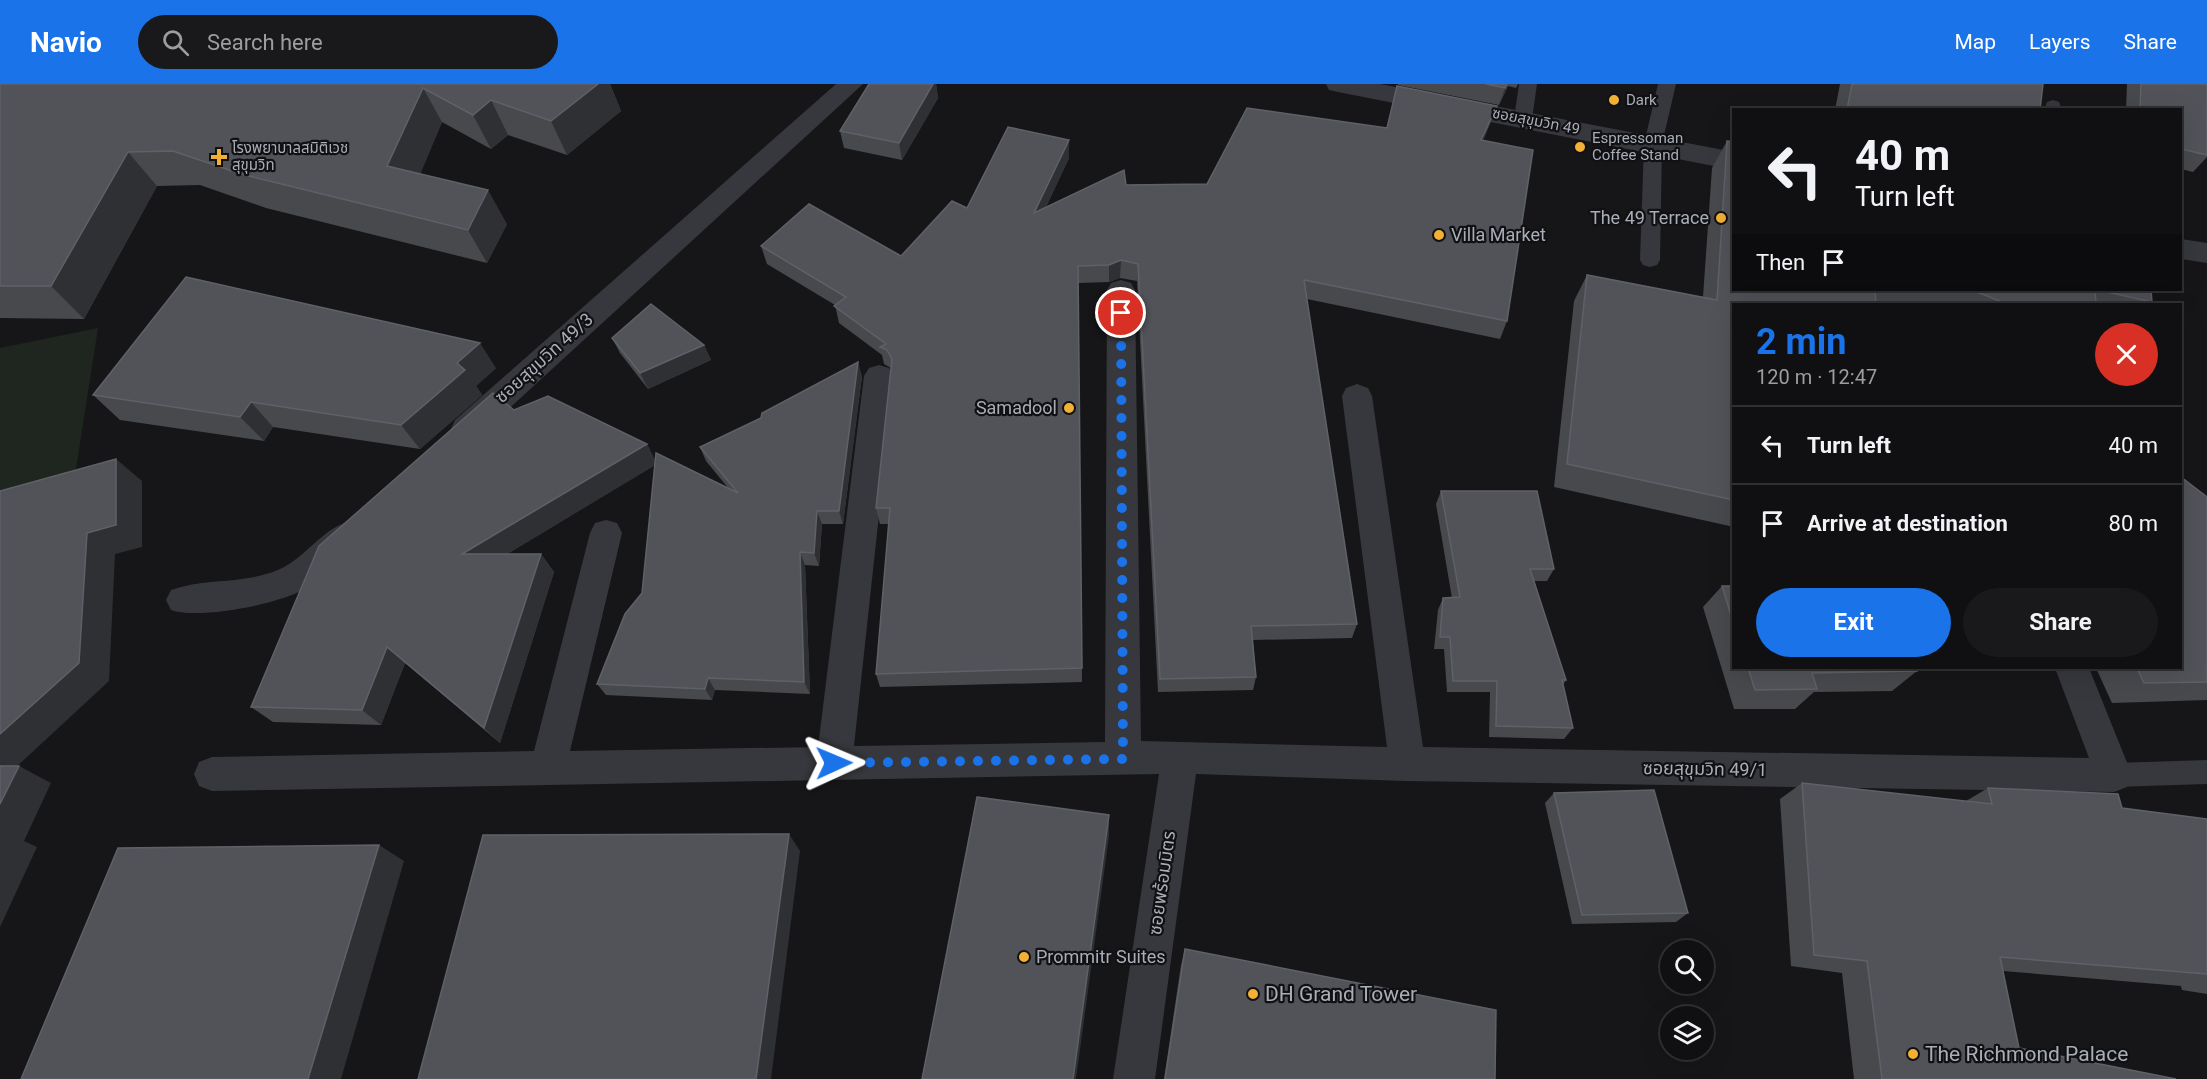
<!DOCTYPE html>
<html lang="en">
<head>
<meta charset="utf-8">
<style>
  body { margin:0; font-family:Roboto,"Noto Sans Thai",sans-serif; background:#19191b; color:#f1f3f6; height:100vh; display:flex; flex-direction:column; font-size:22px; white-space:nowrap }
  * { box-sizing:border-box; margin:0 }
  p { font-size:20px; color:#9c9d9f }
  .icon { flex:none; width:33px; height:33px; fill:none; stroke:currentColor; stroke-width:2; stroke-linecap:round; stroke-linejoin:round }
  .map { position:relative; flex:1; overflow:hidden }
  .details { position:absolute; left:1732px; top:219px; width:450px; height:366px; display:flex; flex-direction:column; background:#101012; border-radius:0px; box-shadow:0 6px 24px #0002,0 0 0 2px #303032 }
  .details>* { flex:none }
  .guide { position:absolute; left:1732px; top:24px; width:450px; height:183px; border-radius:0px; box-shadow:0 6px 24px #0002,0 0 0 2px #303032; background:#101012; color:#f1f3f6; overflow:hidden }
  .controls { position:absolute; left:1660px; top:856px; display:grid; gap:12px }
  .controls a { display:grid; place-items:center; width:54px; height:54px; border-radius:50%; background:#101012; box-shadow:0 6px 24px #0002,0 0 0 2px #303032; font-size:30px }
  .pin { position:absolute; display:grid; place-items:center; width:51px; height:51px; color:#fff; margin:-26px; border:3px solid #fff; border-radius:50%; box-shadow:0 2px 6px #0007 }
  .me { position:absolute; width:66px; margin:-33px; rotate:89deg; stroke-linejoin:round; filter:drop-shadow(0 0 4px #0008) }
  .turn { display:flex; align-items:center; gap:21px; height:126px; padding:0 24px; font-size:27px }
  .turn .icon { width:78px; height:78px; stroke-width:2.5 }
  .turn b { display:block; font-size:42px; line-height:51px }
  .then { display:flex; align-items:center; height:57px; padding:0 24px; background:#0003; gap:12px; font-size:22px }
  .round { display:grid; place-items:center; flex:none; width:63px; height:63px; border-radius:32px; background:#19191b }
  .overview { display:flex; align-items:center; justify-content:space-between; height:102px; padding:0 24px }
  h1 { font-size:36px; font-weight:700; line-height:45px; color:#1a73e8 }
  .action { display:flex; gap:12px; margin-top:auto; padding:12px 24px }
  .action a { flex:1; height:69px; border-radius:36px; background:#1a73e8; color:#fff; font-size:24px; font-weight:700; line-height:69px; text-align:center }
  .action a+a { background:#19191b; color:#f1f3f6 }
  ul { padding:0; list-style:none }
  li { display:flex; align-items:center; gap:18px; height:78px; padding:0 24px; border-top:2px solid #303032 }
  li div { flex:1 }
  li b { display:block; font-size:22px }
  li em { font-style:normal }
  header { display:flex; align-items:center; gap:36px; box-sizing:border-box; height:84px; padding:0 30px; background:#1a73e8; color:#fff }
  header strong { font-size:28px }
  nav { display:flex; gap:33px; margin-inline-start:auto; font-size:21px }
  .search { width:420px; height:54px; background:#19191b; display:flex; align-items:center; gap:15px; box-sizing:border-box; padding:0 21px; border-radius:33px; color:#9c9d9f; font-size:22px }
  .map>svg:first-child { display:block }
  .green { fill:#1e261f }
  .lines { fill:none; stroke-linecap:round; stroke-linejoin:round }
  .service { fill:#37383d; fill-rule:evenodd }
  .minor { fill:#37383d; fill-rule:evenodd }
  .wall { fill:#47494d }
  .shaded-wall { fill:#2f3033 }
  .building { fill:#525359; stroke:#5f6168; stroke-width:1.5 }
  .route { stroke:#1a73e8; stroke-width:10; stroke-dasharray:0 18 }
  .poi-dot { fill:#f2b134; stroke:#111113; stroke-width:2 }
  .labels { text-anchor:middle; stroke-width:4.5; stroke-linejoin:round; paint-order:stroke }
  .far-poi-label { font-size:15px; fill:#a8adb8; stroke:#111113; text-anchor:start }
  .far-street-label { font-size:15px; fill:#a8adb8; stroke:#111113 }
  .poi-label { font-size:18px; fill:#a8adb8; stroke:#111113; text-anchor:end }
  .street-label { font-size:18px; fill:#a8adb8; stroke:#111113 }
  .near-poi-label { font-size:21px; fill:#a8adb8; stroke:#111113; text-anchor:start }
</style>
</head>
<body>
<header>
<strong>Navio</strong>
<div class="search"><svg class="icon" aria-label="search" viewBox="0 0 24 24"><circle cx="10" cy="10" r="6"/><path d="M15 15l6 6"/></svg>Search here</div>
<nav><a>Map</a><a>Layers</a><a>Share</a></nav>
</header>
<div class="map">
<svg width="2207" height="995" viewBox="0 0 2207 995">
  <rect width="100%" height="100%" fill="#161618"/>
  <!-- green -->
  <path class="green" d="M98,244L74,398L0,414V264Z"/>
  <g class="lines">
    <!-- service -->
    <g class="service">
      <path d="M1519,0H1537L1532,35L1530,39H1516L1514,35Z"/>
      <path d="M1658,0H1676L1662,60L1660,176L1657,181L1650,183L1643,181L1640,176L1644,60Z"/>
      <path d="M2053,16L2059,18L2062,26H2044L2047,18Z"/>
      <path d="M2207,676V700L2114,703L2105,700L2101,691L2105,682L2114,679Z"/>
    </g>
    <!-- minor -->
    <g class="minor">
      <path d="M836,0H863L477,354L466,357L455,354L451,345L455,336Z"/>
      <path d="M1326,0H1380L1734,68V86L1338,8L1329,6Z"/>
      <path d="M2181,155L2207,159V179L2181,175Z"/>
      <path d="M1121,196L1131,199L1135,206L1141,657L1387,663L1342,312L1346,304L1357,300L1368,304L1372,312L1423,663L2089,674L2055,584H2089L2132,691L2127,703L2114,708L1407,697L1196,690L1155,995H1113L1159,690L212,707L199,702L194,690L199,678L212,673L534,667L590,449L595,439L606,436L617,439L622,449L570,667L818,663L864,292L869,284L879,281L889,284L894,292L854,662L1105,658L1107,206L1111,199Z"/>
      <path d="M347,438L358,441L363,451L358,461C341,475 324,493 305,505C279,520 199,536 171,526L166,516L171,506C206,493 245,501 280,485C305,474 320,447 347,438Z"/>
    </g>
  </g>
  <!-- wall -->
  <g class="wall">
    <path d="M0,0H610L621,27L567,71L508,51L491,65L442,38L420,90L507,140L487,179L266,124L200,101L157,102L84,235L0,234Z"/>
    <path d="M869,0H936L938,14L902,76L844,64L840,47Z"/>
    <path d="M1398,0H1518L1516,4L1508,2L1499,21L1398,1Z"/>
    <path d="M1840,0H2043L2040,26H1835Z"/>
    <path d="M2127,0H2207V73L2193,88L2181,85V26H2126Z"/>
    <path d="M1490,40L1483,57L1507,237L1500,255L1307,215L1357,540L1352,554L1253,556L1256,593L1253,606L1158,608L1137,197L1120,194L1109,198L1078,199L1082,598L880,603L876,590L889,440H880L876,424L891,284L884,280L882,271L839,239L835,221L767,180L761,162L901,172L967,124L1069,74L1046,123L1126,101L1207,100L1387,44Z"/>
    <path d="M1727,57L1734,206H2151L2152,218L2150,220H1924L1919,218L1918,220H1734V443L1554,403L1574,217L1587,191L1703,213L1712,84Z"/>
    <path d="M612,254L704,261L711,276L648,305L620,269Z"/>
    <path d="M496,284L476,302L482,311L420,365L273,343L264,357L120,336L93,311Z"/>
    <path d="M862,292L843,440H822L819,482L805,481L810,610L715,606L712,616L606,611L597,600L642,509L655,381L507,470H541L554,488L500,659L405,579L381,641L273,638L251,623L514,326L647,360L655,377L729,405L706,377L700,363Z"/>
    <path d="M1441,407L1554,485L1547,497H1534L1566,596L1563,601L1573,644L1564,655L1489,653L1490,608H1447L1444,565H1434L1438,526L1443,514H1452L1436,420Z"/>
    <path d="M2207,413V616L2112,619L2096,584H2181Z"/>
    <path d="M1722,502H1734V584H1916L1917,587L1892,607L1814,608L1795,625H1734L1703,523Z"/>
    <path d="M1802,699L1966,717L1988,704L2122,724L2207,735V910L2182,906L2181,902L2003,887L2019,964L2176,995H1854L1842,889L1791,882L1780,715Z"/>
    <path d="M1554,709L1688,829L1676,838L1572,840L1545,719Z"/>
    <path d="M1185,865L1495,995H1164L1181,881Z"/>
  </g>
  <!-- shaded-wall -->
  <g class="shaded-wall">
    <path d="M598,0H610L621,27L567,71L551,37Z"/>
    <path d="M933,0H936L938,14L902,76L899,59Z"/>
    <path d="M1507,0H1508L1499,21L1505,4Z"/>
    <path d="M423,4L442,38L409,116L387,82Z"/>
    <path d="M491,16L508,51L491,65L473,31Z"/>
    <path d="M1497,22L1490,40L1475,75L1481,56Z"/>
    <path d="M1069,56V74L1035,147L1034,129Z"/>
    <path d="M128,68L157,102L84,235L51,202Z"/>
    <path d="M488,106L507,140L487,179L468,146Z"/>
    <path d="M1121,176L1120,194L1109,198V181Z"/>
    <path d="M480,259L496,284L476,302L482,311L420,365L401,341L457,279Z"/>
    <path d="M704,261L711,276L648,305L640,289Z"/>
    <path d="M858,278L862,292L843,440L839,427Z"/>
    <path d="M251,318L273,343L264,357L240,333Z"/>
    <path d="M647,360L657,380L477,488L462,470Z"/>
    <path d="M116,375L142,397V463L115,470L109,597L0,698V650Z"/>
    <path d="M817,427L822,440L819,482L814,469Z"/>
    <path d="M800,468L805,481L810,610L804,598Z"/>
    <path d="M541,470L554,488L500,659L484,644Z"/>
    <path d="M387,563L405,579L381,641L362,626Z"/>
    <path d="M708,594L715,606L712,616L705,605Z"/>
    <path d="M19,682L51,699L24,757L37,763L0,843V720Z"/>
    <path d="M1109,731V752L1076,995H1073Z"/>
    <path d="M789,750L800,767L771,995H756Z"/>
    <path d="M379,761L404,777L341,995H308Z"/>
  </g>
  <!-- building -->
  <g class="building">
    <path d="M0,0H598L551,37L491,16L473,31L423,4L387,82L488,106L468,146L241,90L173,67L128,68L51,202H0Z"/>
    <path d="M869,0H933L899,59L840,47Z"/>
    <path d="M1486,0H1507L1505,4Z"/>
    <path d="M1852,0H2043L2040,26H1847Z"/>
    <path d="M2141,0H2207V71L2181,65V26H2140Z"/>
    <path d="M1397,2L1497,22L1481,56L1533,66L1507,237L1304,196L1357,540L1251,542L1256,593L1160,595L1138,180L1121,176L1109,181L1078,182L1082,584L876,590L890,424H876L892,275L887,266L880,263L886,260L834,222L846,213L761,162L809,120L901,172L952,117L967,124L1008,43L1069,56L1034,129L1124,86L1126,101L1207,100L1247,24L1387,44Z"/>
    <path d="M1727,57L1734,58V206H1875L1876,220H1734V416L1567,380L1587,191L1717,216Z"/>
    <path d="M186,193L480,259L457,279L465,286L401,341L251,318L240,333L93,311Z"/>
    <path d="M1972,206H2095L2096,220H2007Z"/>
    <path d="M2098,206H2151L2152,218Z"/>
    <path d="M651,220L704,261L640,289L612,254Z"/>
    <path d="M858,278L839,427H817L814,469L800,468L804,598L708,594L705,605L597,600L625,530L642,509L656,369L738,409L700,363L761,334L762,329Z"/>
    <path d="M493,309L514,326L548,312L647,360L462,470H541L484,644L387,563L362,626L251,623L319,462Z"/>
    <path d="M116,375V441L87,449L79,579L0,650V407Z"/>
    <path d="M2181,393L2207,413V598L2144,599L2137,584H2181Z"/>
    <path d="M1441,407H1537L1554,485H1530L1566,596H1562L1573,644L1496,642L1497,597H1453L1450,553H1440L1443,514L1460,513Z"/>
    <path d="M1722,502H1734V541Z"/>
    <path d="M1748,584H1916L1917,587L1812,589L1817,605L1755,606Z"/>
    <path d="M0,682H19L0,720Z"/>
    <path d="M1802,699L1992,720L1988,704L2118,710L2122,724L2207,735V890L2000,873L2019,964L2176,995H1882L1867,877L1814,871Z"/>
    <path d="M1654,706L1688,829L1582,831L1554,709Z"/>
    <path d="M977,713L1109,731L1073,995H922Z"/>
    <path d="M789,750L756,995H418L483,751Z"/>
    <path d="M379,761L308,995H21L118,764Z"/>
    <path d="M1185,865L1496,926L1495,995H1165Z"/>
  </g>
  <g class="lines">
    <!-- route -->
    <path class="route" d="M834,679L1123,675L1121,229"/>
  </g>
  <!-- markers -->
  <g class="poi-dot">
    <circle cx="1614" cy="16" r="6"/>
    <circle cx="1580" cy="63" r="6"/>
    <path d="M216 64h6v6h6v6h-6v6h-6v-6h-6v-6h6z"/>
    <circle cx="1721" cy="134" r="6"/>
    <circle cx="1439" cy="151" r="6"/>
    <circle cx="1069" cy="324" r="6"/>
    <circle cx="1024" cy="873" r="6"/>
    <circle cx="1253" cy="910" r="6"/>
    <circle cx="1913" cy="970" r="6"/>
  </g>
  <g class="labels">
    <!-- far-poi labels -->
    <g class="far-poi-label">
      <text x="1626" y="21">Dark</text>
      <text x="1592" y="59">Espressoman<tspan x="1592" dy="17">Coffee Stand</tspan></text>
      <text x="232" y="69">โรงพยาบาลสมิติเวช<tspan x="232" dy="17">สุขุมวิท</tspan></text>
    </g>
    <!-- far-street labels -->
    <g class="far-street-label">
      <text transform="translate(1536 37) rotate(11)" y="5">ซอยสุขุมวิท 49</text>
    </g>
    <!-- poi labels -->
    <g class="poi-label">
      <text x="1709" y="140">The 49 Terrace</text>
      <text x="1451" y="157" text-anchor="start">Villa Market</text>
      <text x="1057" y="330">Samadool</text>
      <text x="1036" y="879" text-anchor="start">Prommitr Suites</text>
    </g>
    <!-- street labels -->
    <g class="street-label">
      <text transform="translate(544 274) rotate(-42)" y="6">ซอยสุขุมวิท 49/3</text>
      <text transform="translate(1705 685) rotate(1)" y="6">ซอยสุขุมวิท 49/1</text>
      <text transform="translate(1162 799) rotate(-82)" y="6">ซอยพร้อมมิตร</text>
    </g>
    <!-- near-poi labels -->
    <g class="near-poi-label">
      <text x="1265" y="917">DH Grand Tower</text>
      <text x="1925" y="977">The Richmond Palace</text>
    </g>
  </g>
</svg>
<div class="controls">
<a><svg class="icon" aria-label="search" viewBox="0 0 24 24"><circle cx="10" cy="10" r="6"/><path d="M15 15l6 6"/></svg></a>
<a><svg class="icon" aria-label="layers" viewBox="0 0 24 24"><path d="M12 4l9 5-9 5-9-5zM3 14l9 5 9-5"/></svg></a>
</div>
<div class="pin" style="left:1121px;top:229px;background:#d93025"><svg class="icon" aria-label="arrive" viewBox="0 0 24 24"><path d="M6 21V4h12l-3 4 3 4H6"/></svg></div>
<svg class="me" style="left:834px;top:679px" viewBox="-20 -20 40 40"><path d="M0-17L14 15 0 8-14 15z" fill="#1a73e8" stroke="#fff" stroke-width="4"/></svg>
<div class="guide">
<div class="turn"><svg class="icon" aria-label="left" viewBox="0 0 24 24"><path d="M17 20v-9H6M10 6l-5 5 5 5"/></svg><div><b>40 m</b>Turn left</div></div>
<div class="then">Then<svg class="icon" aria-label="arrive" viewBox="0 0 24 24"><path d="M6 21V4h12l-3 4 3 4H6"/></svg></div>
</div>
<section class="details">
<div class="overview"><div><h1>2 min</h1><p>120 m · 12:47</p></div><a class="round" style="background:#d93025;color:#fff"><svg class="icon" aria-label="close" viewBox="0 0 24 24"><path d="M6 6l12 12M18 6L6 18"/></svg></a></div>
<ul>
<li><svg class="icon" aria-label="left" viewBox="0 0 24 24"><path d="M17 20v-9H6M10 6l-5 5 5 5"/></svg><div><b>Turn left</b></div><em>40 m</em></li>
<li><svg class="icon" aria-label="arrive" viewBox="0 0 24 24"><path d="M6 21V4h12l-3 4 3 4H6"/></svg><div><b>Arrive at destination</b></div><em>80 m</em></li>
</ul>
<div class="action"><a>Exit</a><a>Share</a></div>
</section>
</div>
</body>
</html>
